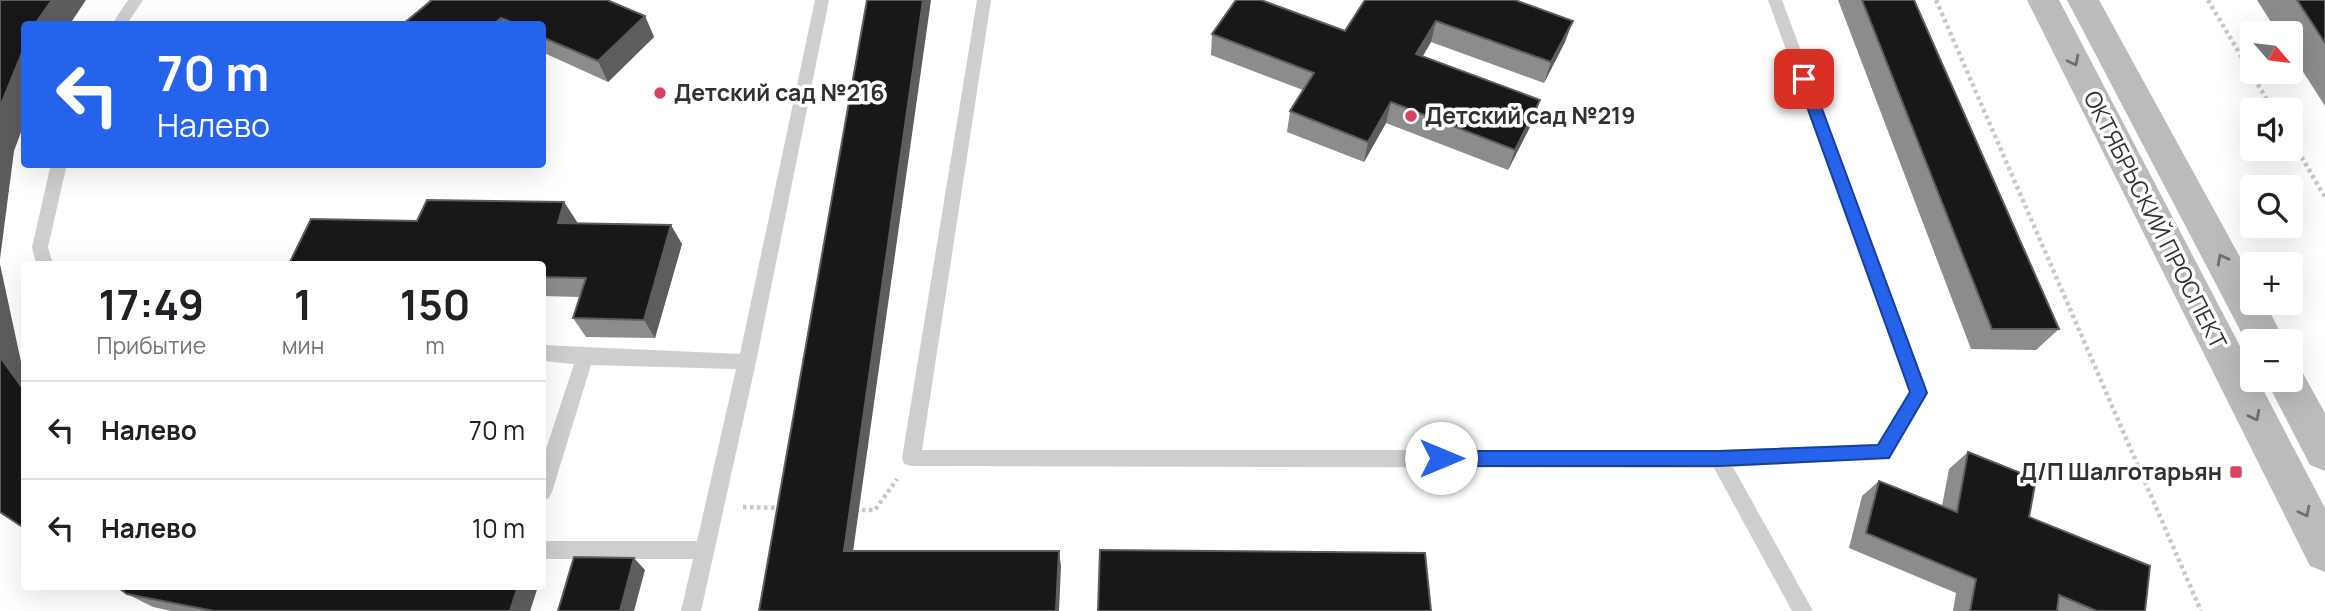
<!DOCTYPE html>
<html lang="ru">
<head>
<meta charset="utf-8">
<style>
  body { margin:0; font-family:Manrope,sans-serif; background:#f2f2f2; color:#202124; height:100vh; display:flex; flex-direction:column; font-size:26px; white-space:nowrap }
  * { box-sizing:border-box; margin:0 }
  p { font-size:23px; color:#757577 }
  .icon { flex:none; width:38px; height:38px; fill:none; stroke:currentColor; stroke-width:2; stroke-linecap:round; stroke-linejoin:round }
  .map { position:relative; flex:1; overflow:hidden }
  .sheet { position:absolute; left:21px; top:261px; width:525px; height:329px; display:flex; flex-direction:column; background:#fff; border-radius:7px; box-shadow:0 7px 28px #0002 }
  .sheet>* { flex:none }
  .banner { position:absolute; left:21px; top:21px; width:525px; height:147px; border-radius:7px; box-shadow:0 7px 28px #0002; background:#2563eb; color:#fff; overflow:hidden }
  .needle { width:46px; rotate:118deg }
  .tools { position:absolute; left:2240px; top:21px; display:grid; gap:14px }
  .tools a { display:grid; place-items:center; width:63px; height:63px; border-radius:7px; background:#fff; box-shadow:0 7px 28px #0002; font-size:35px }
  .pin { position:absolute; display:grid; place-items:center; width:60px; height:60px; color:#fff; margin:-30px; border-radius:14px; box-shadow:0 4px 10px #0006 }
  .me { position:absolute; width:77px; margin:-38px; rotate:90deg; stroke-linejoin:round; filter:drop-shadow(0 0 5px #0008) }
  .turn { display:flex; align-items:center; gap:24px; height:147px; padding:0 21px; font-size:32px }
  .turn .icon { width:91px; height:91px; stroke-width:2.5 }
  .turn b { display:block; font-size:49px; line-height:60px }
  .eta { display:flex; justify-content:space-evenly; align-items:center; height:119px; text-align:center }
  .eta b { font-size:42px; font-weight:700; line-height:49px }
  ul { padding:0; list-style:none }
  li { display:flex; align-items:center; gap:21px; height:98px; padding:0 21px; border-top:2px solid #e0e0e0 }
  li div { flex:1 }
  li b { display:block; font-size:26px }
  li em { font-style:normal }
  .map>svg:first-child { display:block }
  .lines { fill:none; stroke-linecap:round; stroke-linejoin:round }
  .path { stroke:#c8c8c8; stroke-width:4.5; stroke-dasharray:3.5 3.5; stroke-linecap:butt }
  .service { fill:#cecece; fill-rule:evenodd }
  .secondary { fill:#bbb; fill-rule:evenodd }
  .wall { fill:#8c8c8c }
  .shaded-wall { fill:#5d5d5d }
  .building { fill:#181818; stroke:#5d5d5d; stroke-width:2 }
  .oneway { stroke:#6f6f6f }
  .route { fill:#2563eb; stroke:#184099; stroke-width:2 }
  .poi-dot { fill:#d74460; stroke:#fff; stroke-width:2.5 }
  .labels { text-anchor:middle; stroke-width:7; stroke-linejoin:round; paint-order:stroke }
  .poi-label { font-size:23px; font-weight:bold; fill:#313131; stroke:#fff; text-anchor:start }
  .street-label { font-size:23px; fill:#313131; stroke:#fff }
</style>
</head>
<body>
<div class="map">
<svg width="2325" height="611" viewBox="0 0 2325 611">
  <rect width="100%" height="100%" fill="#fff"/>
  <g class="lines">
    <!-- path -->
    <g class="path">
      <path d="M1936,0L2201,611"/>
      <path d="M2208,0L2273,110"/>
      <path d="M2291,139L2325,197"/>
      <path d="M743,507L780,508"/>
      <path d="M855,510H875L897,479"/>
    </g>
    <!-- service -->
    <g class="service">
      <path d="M128,0H143L127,24H112Z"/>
      <path d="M815,0H829L756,362L701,611H681L693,559H542V541H697L736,369L591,365L552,492L549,498L542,501V461L574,364L542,361V345L740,354Z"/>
      <path d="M977,0H991L922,450H1719L1877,444L1910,392L1768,0H1782L1928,393L1889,458L1733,467L1813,611H1792L1714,468L911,466L904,464L902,458Z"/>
      <path d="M51,164H67L48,247L53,264H36L32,247Z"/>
    </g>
    <!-- secondary -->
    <g class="secondary">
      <path d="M2027,0H2059L2252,369V380H2258L2325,508V572L2310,566Z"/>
      <path d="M2067,0H2099L2252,279V303H2265L2285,341H2252V353Z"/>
      <path d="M2291,364L2300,368L2325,413V471L2310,465L2266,380H2291Z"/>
    </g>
  </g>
  <!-- wall -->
  <g class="wall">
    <path d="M428,0H607L645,16L654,37L608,82L542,52V24H403L431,1Z"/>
    <path d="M1365,0L1565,42L1544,83L1431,42L1422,56L1540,100L1533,121L1508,170L1386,123L1364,162L1287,132L1290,111L1303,90L1211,55L1212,34L1345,31Z"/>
    <path d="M1838,0H1914L2059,329L2036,350L1971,349Z"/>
    <path d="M2257,0H2325V106L2291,53V33H2278Z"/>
    <path d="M564,202L577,222L576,223L682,244L655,338L586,337L573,318L580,297L542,296V264L417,221Z"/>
    <path d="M1968,452L2029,517L2145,611H1953L1956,593L1849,548L1862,496L1879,481L1942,506L1949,469Z"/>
    <path d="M538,586L530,611H171L153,607L127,594Z"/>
  </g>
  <!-- shaded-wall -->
  <g class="shaded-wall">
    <path d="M52,0H86L70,24H35Z"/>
    <path d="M923,0H931L851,566L844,551Z"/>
    <path d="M645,16L654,37L608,82L598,61Z"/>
    <path d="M501,18L505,24H494Z"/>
    <path d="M1436,21L1431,42L1412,75L1416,54Z"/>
    <path d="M1573,21L1565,42L1544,83L1551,62Z"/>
    <path d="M24,48V124L14,151L0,259V107Z"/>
    <path d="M1540,100L1533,121L1508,170L1515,150Z"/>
    <path d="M1391,102L1386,123L1364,162L1368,142Z"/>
    <path d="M564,202L577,222L570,242L558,223Z"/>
    <path d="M671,225L682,244L655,338L644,320Z"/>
    <path d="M0,264L23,371L24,373V390L0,357Z"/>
    <path d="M1059,551L1061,566L1059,611H1056Z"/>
    <path d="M634,558L645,570L634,611H620Z"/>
    <path d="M518,586H538L530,611H510Z"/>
  </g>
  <!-- building -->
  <g class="building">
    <path d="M0,0H52L35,24H24V48L0,107Z"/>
    <path d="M432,0H607L645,16L598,61L542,37V24H516L501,18L494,24H403Z"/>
    <path d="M867,0H923L844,551H1059L1056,611H759Z"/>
    <path d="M1236,0H1261L1345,31L1365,0H1515L1573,21L1551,62L1436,21L1416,54L1540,100L1515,150L1391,102L1368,142L1290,111L1314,73L1212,34Z"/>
    <path d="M1862,0H1914L2059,329H1992Z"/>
    <path d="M2297,0H2325V43Z"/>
    <path d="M427,200L564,202L558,223L671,225L644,320L573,318L586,278L542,277V264H289L311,219L417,221Z"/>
    <path d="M0,357L24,390V528L0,512Z"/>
    <path d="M1968,452L2036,479L2029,517L2150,566L2145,611H2097L2059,595L2057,611H1970L1976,579L1866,533L1879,481L1957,512Z"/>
    <path d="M1100,550L1425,553L1431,611H1098Z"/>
    <path d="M574,557L634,558L620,611H558Z"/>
    <path d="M116,586H518L510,611H214L127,594Z"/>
  </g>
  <!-- one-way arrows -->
  <defs><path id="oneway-chevron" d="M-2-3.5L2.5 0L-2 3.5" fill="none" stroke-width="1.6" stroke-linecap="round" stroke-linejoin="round" transform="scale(1.75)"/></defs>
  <g class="oneway">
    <use href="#oneway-chevron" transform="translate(2074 61) rotate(63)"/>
    <use href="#oneway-chevron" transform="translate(2222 259) rotate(-118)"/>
    <use href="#oneway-chevron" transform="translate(2255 416) rotate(63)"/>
    <use href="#oneway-chevron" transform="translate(2305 512) rotate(63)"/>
  </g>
  <!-- route -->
  <path class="route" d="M1804,73L1811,79L1927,393L1889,458L1719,466H1441L1435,464L1432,458L1435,453L1441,451H1719L1878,445L1910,392L1797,79Z"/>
  <!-- markers -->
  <g class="poi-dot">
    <circle cx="660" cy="93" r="7"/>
    <circle cx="1411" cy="116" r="7"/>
    <rect x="2229" y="465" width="14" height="14" rx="3.5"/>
  </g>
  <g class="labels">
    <!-- poi labels -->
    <g class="poi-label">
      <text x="674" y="101">Детский сад №216</text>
      <text x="1425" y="124">Детский сад №219</text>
      <text x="2222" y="480" text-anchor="end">Д/П Шалготарьян</text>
    </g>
    <!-- street labels -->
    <g class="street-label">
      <text transform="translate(2155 220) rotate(63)" y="8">ОКТЯБРЬСКИЙ ПРОСПЕКТ</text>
    </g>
  </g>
</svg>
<div class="tools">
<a><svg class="needle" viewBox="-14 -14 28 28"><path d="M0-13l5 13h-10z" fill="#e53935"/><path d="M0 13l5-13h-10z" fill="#757577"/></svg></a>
<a><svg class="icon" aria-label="sound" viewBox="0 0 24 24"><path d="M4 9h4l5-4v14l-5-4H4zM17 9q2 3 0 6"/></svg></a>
<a><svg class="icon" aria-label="search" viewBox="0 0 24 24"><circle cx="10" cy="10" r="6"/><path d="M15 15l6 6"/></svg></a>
<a>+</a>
<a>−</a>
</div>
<div class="pin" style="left:1804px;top:79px;background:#d93025"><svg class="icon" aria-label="arrive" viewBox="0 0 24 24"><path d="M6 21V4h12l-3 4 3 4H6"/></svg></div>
<svg class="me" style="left:1441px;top:458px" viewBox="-20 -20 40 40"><circle r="19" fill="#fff"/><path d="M0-13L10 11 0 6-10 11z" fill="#2563eb"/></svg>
<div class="banner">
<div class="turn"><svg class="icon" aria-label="left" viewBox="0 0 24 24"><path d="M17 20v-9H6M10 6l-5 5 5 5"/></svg><div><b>70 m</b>Налево</div></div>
</div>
<section class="sheet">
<div class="eta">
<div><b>17:49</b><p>Прибытие</p></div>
<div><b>1</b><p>мин</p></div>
<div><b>150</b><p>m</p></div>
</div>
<ul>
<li><svg class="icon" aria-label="left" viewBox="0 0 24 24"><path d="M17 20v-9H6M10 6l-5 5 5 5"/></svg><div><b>Налево</b></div><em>70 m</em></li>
<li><svg class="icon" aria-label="left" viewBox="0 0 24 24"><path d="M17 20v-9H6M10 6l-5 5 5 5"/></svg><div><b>Налево</b></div><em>10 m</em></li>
</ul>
</section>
</div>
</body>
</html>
